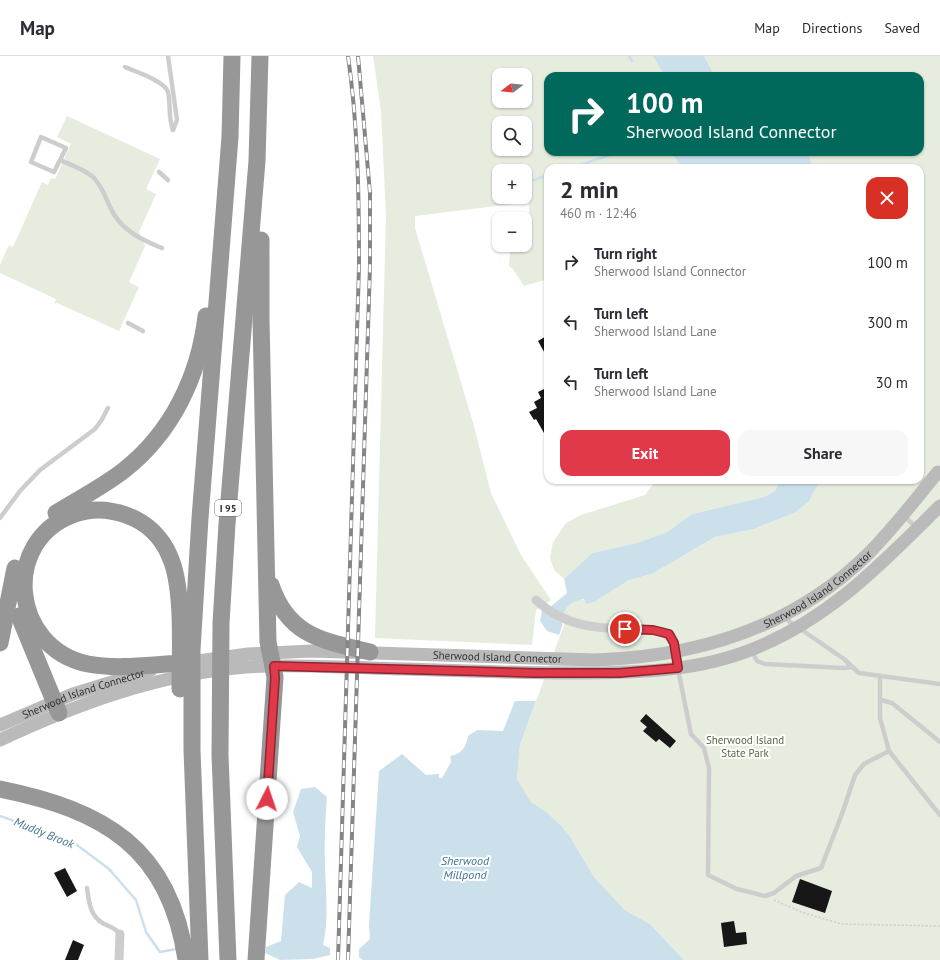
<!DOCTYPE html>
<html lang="en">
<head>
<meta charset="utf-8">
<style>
  body { margin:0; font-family:"PT Sans",sans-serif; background:#f7f7f7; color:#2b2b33; height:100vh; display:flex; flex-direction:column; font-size:15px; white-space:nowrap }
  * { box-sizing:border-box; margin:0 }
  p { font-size:13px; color:#7c7c81 }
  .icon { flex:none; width:22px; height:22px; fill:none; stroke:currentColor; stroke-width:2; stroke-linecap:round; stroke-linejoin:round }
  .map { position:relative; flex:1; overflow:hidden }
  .sheet { position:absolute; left:544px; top:108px; width:380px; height:320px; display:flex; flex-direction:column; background:#fff; border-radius:12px; box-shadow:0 1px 3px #0004 }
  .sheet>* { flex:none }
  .guide { position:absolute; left:544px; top:16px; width:380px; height:84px; border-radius:12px; box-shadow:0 1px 3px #0004; background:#00695c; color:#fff; overflow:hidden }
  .needle { width:26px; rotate:254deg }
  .fabs { position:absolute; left:492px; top:12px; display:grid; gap:8px }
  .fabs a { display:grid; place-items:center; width:40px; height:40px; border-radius:8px; background:#fff; box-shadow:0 1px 3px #0004; font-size:20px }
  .pin { position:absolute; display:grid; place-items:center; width:34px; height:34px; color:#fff; margin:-17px; border:2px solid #fff; border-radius:50%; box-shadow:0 1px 4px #0007 }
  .me { position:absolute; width:44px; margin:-22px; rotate:4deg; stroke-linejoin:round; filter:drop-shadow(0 0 3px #0008) }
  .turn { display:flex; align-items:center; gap:14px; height:84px; padding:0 16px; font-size:18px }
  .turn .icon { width:52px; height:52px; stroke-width:2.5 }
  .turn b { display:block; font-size:28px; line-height:34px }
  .round { display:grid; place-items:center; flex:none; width:42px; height:42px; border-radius:12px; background:#f7f7f7 }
  .summary { display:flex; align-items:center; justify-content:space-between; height:68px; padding:0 16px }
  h1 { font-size:24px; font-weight:800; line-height:30px }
  .action { display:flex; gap:8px; margin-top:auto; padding:8px 16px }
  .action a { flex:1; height:46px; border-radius:12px; background:#e0394a; color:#fff; font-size:16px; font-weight:800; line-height:46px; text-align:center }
  .action a+a { background:#f7f7f7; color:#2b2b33 }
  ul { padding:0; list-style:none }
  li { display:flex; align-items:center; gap:12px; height:60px; padding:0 16px }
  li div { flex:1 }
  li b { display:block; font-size:15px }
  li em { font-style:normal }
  header { display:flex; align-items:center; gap:24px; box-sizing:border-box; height:56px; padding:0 20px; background:#fff; border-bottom:1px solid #e1e1e2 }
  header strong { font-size:19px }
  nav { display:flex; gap:22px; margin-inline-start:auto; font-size:14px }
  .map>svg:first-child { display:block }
  .green { fill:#e6ecde; fill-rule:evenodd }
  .water { fill:#cbe0eb }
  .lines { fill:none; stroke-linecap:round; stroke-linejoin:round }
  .stream { stroke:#cbe0eb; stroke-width:2.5 }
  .building { fill:#171717 }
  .path { stroke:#cdcdcd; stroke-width:1.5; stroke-dasharray:2 2; stroke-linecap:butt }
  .lane { stroke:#cdcdcd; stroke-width:4.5 }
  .street { stroke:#cdcdcd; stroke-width:9 }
  .secondary { stroke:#bababa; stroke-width:13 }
  .highway { stroke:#979797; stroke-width:17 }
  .rail-casing { stroke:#858585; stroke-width:4 }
  .rail { stroke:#fff; stroke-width:2.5; stroke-dasharray:8; stroke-linecap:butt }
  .route-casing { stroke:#922530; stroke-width:10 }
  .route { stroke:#e0394a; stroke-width:7 }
  .labels { text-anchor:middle; stroke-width:4; stroke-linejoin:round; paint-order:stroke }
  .shield { fill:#fff; stroke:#6e6e6e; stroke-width:1 }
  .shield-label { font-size:10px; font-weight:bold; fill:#303030 }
  .street-label { font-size:11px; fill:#303030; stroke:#fff }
  .park-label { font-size:11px; fill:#546a3e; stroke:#fff }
  .water-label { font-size:12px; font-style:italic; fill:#407390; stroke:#fff }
</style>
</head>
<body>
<header>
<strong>Map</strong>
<nav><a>Map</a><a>Directions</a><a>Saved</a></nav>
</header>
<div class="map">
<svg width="940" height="904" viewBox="0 0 940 904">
  <rect width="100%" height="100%" fill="#fff"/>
  <!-- green -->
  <g class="green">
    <path d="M373,0H940V904H684L650,868L625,854L594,821L571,782L561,769L545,755L531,746L517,723L520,689L564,569C563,546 574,541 596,545L629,524L652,518L715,481L754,473L794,457L820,424H920V112H812L808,96H920V20H548V96H671L682,112H548V223L524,230L513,213L509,210L510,194L514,189H525V175L530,168L528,137L532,125L525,128V115H499V141H517L512,148L415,160V172L474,370L491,437L521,499L551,544L536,554L532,589L375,582L386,160L381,55ZM499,19H525V45H499ZM499,67H525V93H499Z"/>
    <path d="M67,60L160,103L146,133L156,138L139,176L145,190L129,226L139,231L119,275L57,247L54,248L56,243L0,217V209L9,189L13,191L42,126L48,129L51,122L55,123L71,88L57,81Z"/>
    <path d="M656,424H780L775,435L764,441L692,458L667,476L637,487L592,497L564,523L554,514L550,502L553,486L566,467L581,459L645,439Z"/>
  </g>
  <!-- water -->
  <g class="water">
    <path d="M653,0H704L714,20H665Z"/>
    <path d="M671,96H703L708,99L717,96H808L812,110L811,112H682Z"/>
    <path d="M780,424H820L809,445L794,457L754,473L715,481L652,518L629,524L596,545L586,548L584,543C558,548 568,560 559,579L547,575L540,565L543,551L549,552L567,537L564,523L592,497L637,487L667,476L692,458L764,441L775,435Z"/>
    <path d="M515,645H536L520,689L517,723L531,746L545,755L561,769L571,782L594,821L625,854L650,868L684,904H363L359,901V893L370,883L369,870L379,715L402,698L426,719L439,718V722H442L451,706L450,700C462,698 466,691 468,680L477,674L503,675Z"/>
    <path d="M315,731L327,741C325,764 324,788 325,812C326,837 329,864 323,889L330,892V899L313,903L280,904L265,897L266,891L281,885L285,839L299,826L312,832V816L297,791L300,780L293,756L301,733Z"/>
  </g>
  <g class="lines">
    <!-- stream -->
    <g class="stream">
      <path d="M629,0L632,5"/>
      <path d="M571,112L619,96"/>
      <path d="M526,127L548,119"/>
      <path d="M0,760L73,786L109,813L136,844L146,876L160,896L176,893"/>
    </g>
  </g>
  <!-- building -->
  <g class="building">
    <path d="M548,279V303L538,285Z"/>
    <path d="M548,331V384L536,363L534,364L529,356L537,352L534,346L541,342L538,336Z"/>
    <path d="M646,658L676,685L670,692L659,683L656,686L643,675L647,671L640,665Z"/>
    <path d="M65,812L77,835L67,841L54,817Z"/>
    <path d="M800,823L832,835L825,857L792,846Z"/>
    <path d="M734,865L736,877L746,876L747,888L724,891L721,867Z"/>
    <path d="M73,884L84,889L78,904H65Z"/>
  </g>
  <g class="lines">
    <!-- path -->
    <path class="path" d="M774,844L801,856L841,868L940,870"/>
    <!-- lane -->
    <g class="lane">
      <path d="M168,0L177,64L173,74"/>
      <path d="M125,11C136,16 165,25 168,36C171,49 168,61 173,74"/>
      <path d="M60,104L54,116L31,106L41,81L66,92L60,104C71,109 84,113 93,121C102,130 105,140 110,151C120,173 139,183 162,192"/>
      <path d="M159,116L168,124"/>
      <path d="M128,267L143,275"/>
      <path d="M904,460L916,471"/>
      <path d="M0,462L20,435L40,414L95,373L101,365L108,352"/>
      <path d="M783,561L844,603L859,617L940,628"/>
      <path d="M751,594L757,605L765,608L844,612L852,611"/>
      <path d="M678,613L691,678L704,692L709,712L708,819L737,833L765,840L774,837L796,820L821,812L842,758L855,719L864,708L889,695L880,662V620"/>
      <path d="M881,644L892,647L940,686"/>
      <path d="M889,695L940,759"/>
      <path d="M87,832C89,847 90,860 104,868C111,871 115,872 120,878"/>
    </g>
    <!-- street -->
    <g class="street">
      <path d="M536,544C570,576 609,572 653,574C677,577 674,592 678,612"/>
      <path d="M119,904L120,878"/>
    </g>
    <!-- secondary -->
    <g class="secondary">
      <path id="s1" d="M184,607L248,598L312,595L595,604C698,601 792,572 867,499C893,473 915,444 938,416"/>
      <path id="s2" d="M0,669L73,638L151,614"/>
      <path d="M0,684C79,647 159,618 246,611C287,608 330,611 372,612C439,614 507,617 574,617C634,617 696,616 753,593C831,562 882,507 940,450"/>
    </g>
    <!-- highway -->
    <g class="highway">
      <path d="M56,457C79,443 102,431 123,415C172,377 199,320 206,260"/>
      <path d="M271,529C288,580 323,585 370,596"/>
      <path d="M19,560L59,657"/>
      <path d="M0,587L15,512"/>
      <path d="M180,633C180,597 184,532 170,501C162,481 146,466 126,459C109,453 92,452 75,458C0,484 11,592 88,608C120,614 154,608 185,607"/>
      <path d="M0,733C104,754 170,792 186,904"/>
      <path d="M200,904L192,694V594L200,462L230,81L232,0"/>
      <path d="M228,904L220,699L221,567L227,468L257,105L260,0"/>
      <path d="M256,904L275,621L268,586L261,264V184"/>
    </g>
    <!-- rail casing -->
    <g class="rail-casing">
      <g id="rail">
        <path d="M338,904L359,210C359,140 358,69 348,0"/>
        <path d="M348,904L370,210V137L358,0"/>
      </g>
    </g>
    <!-- rail -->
    <use href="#rail" class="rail"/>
  </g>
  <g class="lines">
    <!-- route casing -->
    <g class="route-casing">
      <path id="route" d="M267,743L275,622L274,610L536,617H619L678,612L674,587L669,578L653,574L625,573"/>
    </g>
    <!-- route -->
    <use href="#route" class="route"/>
  </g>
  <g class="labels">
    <!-- shield labels -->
    <rect class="shield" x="215" y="444" width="26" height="16" rx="3"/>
    <g class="shield-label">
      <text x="228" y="456">I 95</text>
    </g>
    <!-- street labels -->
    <g class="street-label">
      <text dy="4" stroke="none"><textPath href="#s1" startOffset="650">Sherwood Island Connector</textPath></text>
      <text dy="4" stroke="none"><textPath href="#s1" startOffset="314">Sherwood Island Connector</textPath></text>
      <text dy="4" stroke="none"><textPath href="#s2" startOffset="89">Sherwood Island Connector</textPath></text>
    </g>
    <!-- park labels -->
    <g class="park-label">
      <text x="745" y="688">Sherwood Island<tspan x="745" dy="13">State Park</tspan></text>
    </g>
    <!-- water labels -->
    <g class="water-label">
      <text transform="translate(44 777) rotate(22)" y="4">Muddy Brook</text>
      <text x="465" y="809">Sherwood<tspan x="465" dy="14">Millpond</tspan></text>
    </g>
  </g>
</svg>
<div class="fabs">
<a><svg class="needle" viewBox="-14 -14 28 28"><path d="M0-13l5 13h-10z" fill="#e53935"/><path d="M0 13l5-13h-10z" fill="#7c7c81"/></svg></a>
<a><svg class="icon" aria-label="search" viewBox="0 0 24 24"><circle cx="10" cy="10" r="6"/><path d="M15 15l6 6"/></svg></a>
<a>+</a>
<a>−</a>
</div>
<div class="pin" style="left:625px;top:573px;background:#d93025"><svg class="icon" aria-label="arrive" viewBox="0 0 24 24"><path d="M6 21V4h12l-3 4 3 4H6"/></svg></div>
<svg class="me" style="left:267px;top:743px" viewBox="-20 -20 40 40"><circle r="19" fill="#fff"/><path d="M0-13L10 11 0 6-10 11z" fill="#e0394a"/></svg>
<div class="guide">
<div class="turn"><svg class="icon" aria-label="right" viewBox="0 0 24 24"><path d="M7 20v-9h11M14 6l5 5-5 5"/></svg><div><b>100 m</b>Sherwood Island Connector</div></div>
</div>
<section class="sheet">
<div class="summary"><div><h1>2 min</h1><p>460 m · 12:46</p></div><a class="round" style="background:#d93025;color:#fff"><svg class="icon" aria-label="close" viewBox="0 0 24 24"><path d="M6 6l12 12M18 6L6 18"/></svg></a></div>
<ul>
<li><svg class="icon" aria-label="right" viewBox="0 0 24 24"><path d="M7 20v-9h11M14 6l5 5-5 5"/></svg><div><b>Turn right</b><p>Sherwood Island Connector</p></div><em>100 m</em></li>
<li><svg class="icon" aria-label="left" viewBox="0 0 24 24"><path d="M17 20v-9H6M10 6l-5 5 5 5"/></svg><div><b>Turn left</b><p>Sherwood Island Lane</p></div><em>300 m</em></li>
<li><svg class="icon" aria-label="left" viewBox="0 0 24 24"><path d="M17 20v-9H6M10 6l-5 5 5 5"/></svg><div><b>Turn left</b><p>Sherwood Island Lane</p></div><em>30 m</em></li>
</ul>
<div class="action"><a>Exit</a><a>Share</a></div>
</section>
</div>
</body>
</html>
